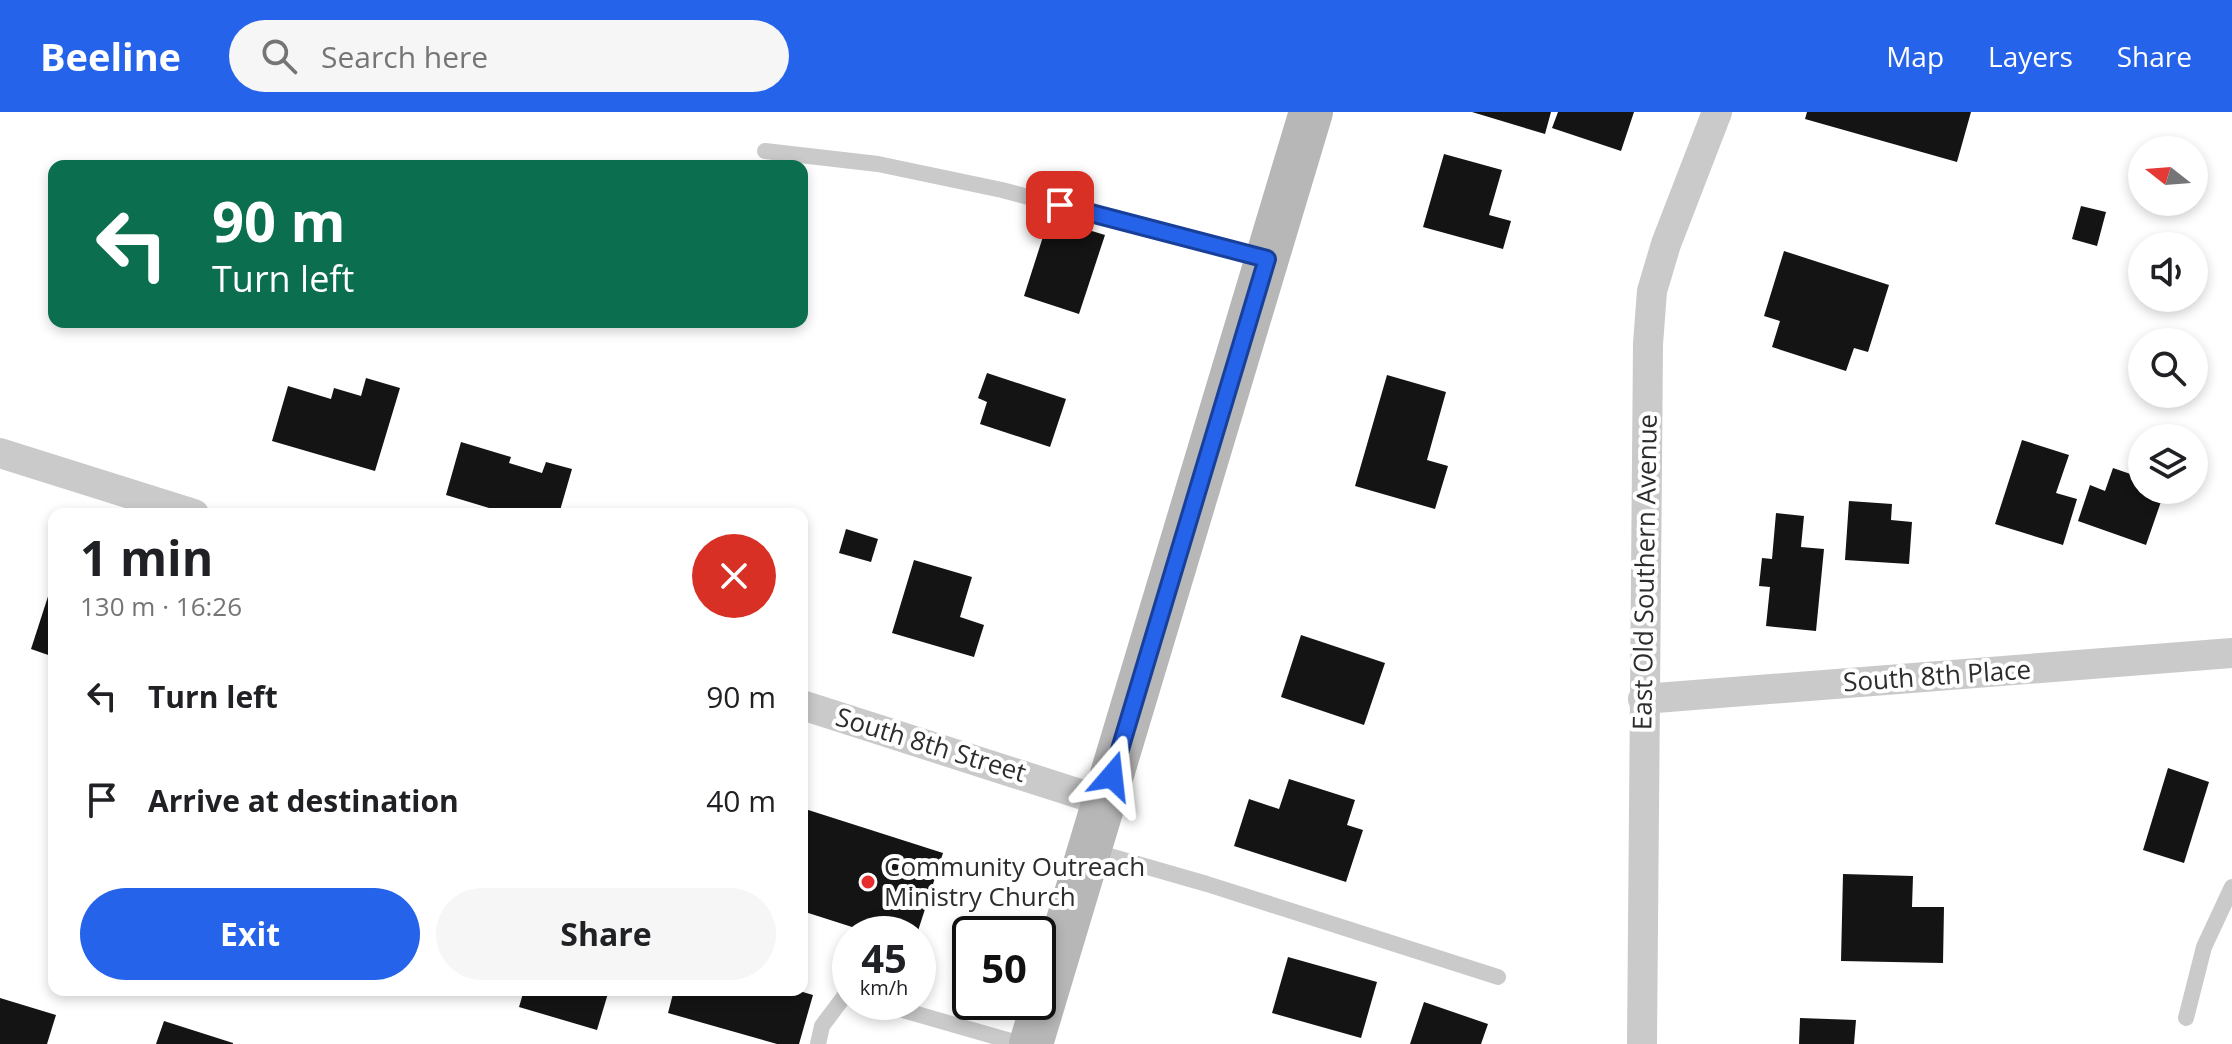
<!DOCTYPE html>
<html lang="en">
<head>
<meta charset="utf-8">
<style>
  body { margin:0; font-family:"Open Sans",sans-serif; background:#f6f6f6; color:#202124; height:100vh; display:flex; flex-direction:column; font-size:30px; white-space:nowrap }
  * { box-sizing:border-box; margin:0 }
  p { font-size:26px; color:#757577 }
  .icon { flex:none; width:44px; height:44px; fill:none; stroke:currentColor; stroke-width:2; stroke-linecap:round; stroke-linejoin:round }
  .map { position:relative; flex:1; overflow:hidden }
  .drawer { position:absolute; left:48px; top:396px; width:760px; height:488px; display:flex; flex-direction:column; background:#fff; border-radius:16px; box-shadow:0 4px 12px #0003 }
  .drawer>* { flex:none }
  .guide { position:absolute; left:48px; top:48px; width:760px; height:168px; border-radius:16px; box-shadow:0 4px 12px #0003; background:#0b6e4f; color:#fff; overflow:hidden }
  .needle { width:52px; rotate:287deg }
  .fabs { position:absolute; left:2128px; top:24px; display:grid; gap:16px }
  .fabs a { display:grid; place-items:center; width:80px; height:80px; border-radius:50%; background:#fff; box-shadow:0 4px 12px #0003; font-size:40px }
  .speed { position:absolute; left:832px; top:804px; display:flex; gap:16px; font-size:40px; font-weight:700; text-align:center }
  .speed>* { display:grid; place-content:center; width:104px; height:104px; border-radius:50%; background:#fff; box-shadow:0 4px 12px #0003; line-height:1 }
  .speed small { font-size:20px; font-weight:400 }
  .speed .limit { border:4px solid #111; border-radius:12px; background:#fff; color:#111 }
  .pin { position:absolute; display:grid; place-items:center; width:68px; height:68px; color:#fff; margin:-34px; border-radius:16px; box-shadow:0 4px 12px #0006 }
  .me { position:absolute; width:88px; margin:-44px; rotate:17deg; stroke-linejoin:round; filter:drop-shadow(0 0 6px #0008) }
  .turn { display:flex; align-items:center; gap:28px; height:168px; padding:0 32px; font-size:36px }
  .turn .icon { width:104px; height:104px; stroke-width:2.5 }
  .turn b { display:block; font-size:56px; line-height:68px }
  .round { display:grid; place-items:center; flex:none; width:84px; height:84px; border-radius:42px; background:#f6f6f6 }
  .head { display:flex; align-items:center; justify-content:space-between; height:136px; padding:0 32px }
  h1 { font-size:48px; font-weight:700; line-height:60px }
  .button { display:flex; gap:16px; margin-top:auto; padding:16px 32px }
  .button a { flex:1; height:92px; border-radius:48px; background:#2563eb; color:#fff; font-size:32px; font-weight:700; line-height:92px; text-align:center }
  .button a+a { background:#f6f6f6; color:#202124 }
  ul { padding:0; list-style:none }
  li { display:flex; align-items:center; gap:24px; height:104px; padding:0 32px }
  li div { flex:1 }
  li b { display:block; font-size:30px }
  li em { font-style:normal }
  header { display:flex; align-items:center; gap:48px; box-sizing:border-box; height:112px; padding:0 40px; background:#2563eb; color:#fff }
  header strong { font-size:38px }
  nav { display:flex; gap:44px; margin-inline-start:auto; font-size:28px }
  .search { width:560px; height:72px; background:#f6f6f6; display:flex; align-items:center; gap:20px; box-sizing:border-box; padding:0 28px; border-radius:44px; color:#757577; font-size:30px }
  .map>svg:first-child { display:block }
  .building { fill:#141414 }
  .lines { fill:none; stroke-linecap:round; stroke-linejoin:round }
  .service { stroke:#cacaca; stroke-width:16 }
  .minor { stroke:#cacaca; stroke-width:30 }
  .secondary { stroke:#b7b7b7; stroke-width:44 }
  .route-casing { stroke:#184099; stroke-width:20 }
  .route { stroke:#2563eb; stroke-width:14 }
  .poi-dot { fill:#e52e2d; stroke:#fff; stroke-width:3 }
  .labels { text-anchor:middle; stroke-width:8; stroke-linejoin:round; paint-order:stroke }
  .street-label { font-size:26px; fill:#2d2d2d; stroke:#fff }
  .poi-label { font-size:26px; fill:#2d2d2d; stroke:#fff; text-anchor:start }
</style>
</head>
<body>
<header>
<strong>Beeline</strong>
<div class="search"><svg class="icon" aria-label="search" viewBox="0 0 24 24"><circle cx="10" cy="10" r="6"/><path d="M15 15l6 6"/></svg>Search here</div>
<nav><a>Map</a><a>Layers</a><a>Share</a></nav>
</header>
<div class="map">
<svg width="2232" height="932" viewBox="0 0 2232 932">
  <rect width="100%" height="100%" fill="#fff"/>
  <!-- building -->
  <g class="building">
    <path d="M1472,0H1551L1545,22Z"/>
    <path d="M1558,0H1634L1621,39L1552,16Z"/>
    <path d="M1807,0H1971L1957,50L1805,7Z"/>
    <path d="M1444,42L1502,58L1489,103L1511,109L1503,137L1423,115Z"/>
    <path d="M2081,94L2106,100L2097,134L2072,127Z"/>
    <path d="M1049,106L1105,123L1079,202L1024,184Z"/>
    <path d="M1784,139L1889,173L1868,240L1854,236L1846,259L1772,235L1780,209L1764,204Z"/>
    <path d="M987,261L1066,287L1050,335L980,312L987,290L978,286Z"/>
    <path d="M1387,263L1446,280L1427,348L1448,354L1435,397L1355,374Z"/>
    <path d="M366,266L400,276L375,359L272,329L288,274L331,287L334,276L361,284Z"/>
    <path d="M2022,328L2069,343L2056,381L2077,387L2063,433L1995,412Z"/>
    <path d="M461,330L511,345L509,351L542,361L546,350L572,357L559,402H509L446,383Z"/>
    <path d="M2113,356L2142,366V378H2165L2146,433L2078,409L2090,373L2105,379Z"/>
    <path d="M1849,389L1892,392L1891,408L1912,410L1909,452L1845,448Z"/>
    <path d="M1776,401L1804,404L1801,435L1824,437L1816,519L1766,514L1770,475L1759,474L1762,446L1772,447Z"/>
    <path d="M846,417L878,427L871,450L839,441Z"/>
    <path d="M914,448L972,465L960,505L984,513L974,545L892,521Z"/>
    <path d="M53,469H54V545L31,537Z"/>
    <path d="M1301,523L1385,551L1364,613L1281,585Z"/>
    <path d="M2168,656L2209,670L2184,751L2143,738Z"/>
    <path d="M1289,667L1355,688L1347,713L1363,718L1346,770L1234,734L1249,687L1279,697Z"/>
    <path d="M802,696L943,741L917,822H874L802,799Z"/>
    <path d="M1843,762L1913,764L1912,795H1944L1943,851L1841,849Z"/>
    <path d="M1288,845L1377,870L1361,926L1272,901Z"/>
    <path d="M524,878H609L597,918L519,895Z"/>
    <path d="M674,878H796L813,883L799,932H777L668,901Z"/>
    <path d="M0,886L56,903L47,932H0Z"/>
    <path d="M1424,890L1488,912L1481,932H1410Z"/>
    <path d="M1800,906L1856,908L1854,932H1799Z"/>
    <path d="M164,909L233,931V932H156Z"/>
  </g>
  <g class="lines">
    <!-- service -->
    <g class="service">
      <path d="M765,39L878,52L1002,78L1266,147"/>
      <path d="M1092,739L1207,772L1498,865"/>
      <path d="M875,890L1021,932"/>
      <path d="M2186,906L2204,835L2232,775"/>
      <path d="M818,932L822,914L846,882L850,883"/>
    </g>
    <!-- minor -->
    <g class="minor">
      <path d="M0,341L194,402"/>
      <path d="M1643,587L2232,541"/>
      <path d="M802,593L1105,690"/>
      <path d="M1642,932L1648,232L1652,179L1666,132L1717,0"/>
    </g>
    <!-- secondary -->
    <path class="secondary" d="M1031,932L1311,0"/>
  </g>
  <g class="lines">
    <!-- route casing -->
    <g class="route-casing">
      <path id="route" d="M1060,93L1267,147L1112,664"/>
    </g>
    <!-- route -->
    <use href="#route" class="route"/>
  </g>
  <!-- markers -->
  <circle class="poi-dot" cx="868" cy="770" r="8"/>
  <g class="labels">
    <!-- street labels -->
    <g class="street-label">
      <text transform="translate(1645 460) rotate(-89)" y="9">East Old Southern Avenue</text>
      <text transform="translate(1937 564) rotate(-4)" y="9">South 8th Place</text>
      <text transform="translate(931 633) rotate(17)" y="9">South 8th Street</text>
    </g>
    <!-- poi labels -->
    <g class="poi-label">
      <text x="884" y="764">Community Outreach<tspan x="884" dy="30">Ministry Church</tspan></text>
    </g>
  </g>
</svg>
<div class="fabs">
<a><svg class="needle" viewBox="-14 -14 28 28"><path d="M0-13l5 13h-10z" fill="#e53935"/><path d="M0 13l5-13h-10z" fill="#757577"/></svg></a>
<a><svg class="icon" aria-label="sound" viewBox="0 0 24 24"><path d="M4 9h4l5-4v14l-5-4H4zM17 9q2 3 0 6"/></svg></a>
<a><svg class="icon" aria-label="search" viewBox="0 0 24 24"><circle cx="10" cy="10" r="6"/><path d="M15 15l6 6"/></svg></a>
<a><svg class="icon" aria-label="layers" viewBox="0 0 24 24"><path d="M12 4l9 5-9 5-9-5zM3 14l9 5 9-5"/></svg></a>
</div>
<div class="speed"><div>45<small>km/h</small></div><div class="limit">50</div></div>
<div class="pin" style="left:1060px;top:93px;background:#d93025"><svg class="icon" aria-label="arrive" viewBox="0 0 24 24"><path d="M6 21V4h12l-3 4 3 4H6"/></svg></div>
<svg class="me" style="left:1112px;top:664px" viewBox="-20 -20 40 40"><path d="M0-17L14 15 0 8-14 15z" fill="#2563eb" stroke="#fff" stroke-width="4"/></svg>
<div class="guide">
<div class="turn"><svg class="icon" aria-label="left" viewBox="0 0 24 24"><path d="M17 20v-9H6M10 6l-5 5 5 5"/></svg><div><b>90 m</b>Turn left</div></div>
</div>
<section class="drawer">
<div class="head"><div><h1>1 min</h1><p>130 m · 16:26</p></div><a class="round" style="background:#d93025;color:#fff"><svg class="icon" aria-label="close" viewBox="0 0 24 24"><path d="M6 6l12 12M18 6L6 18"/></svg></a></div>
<ul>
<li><svg class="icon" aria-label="left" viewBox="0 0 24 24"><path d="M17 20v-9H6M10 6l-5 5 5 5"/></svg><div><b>Turn left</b></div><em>90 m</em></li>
<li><svg class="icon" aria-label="arrive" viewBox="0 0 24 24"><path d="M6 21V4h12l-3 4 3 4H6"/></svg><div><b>Arrive at destination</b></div><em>40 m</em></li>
</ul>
<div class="button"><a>Exit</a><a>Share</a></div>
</section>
</div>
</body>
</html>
